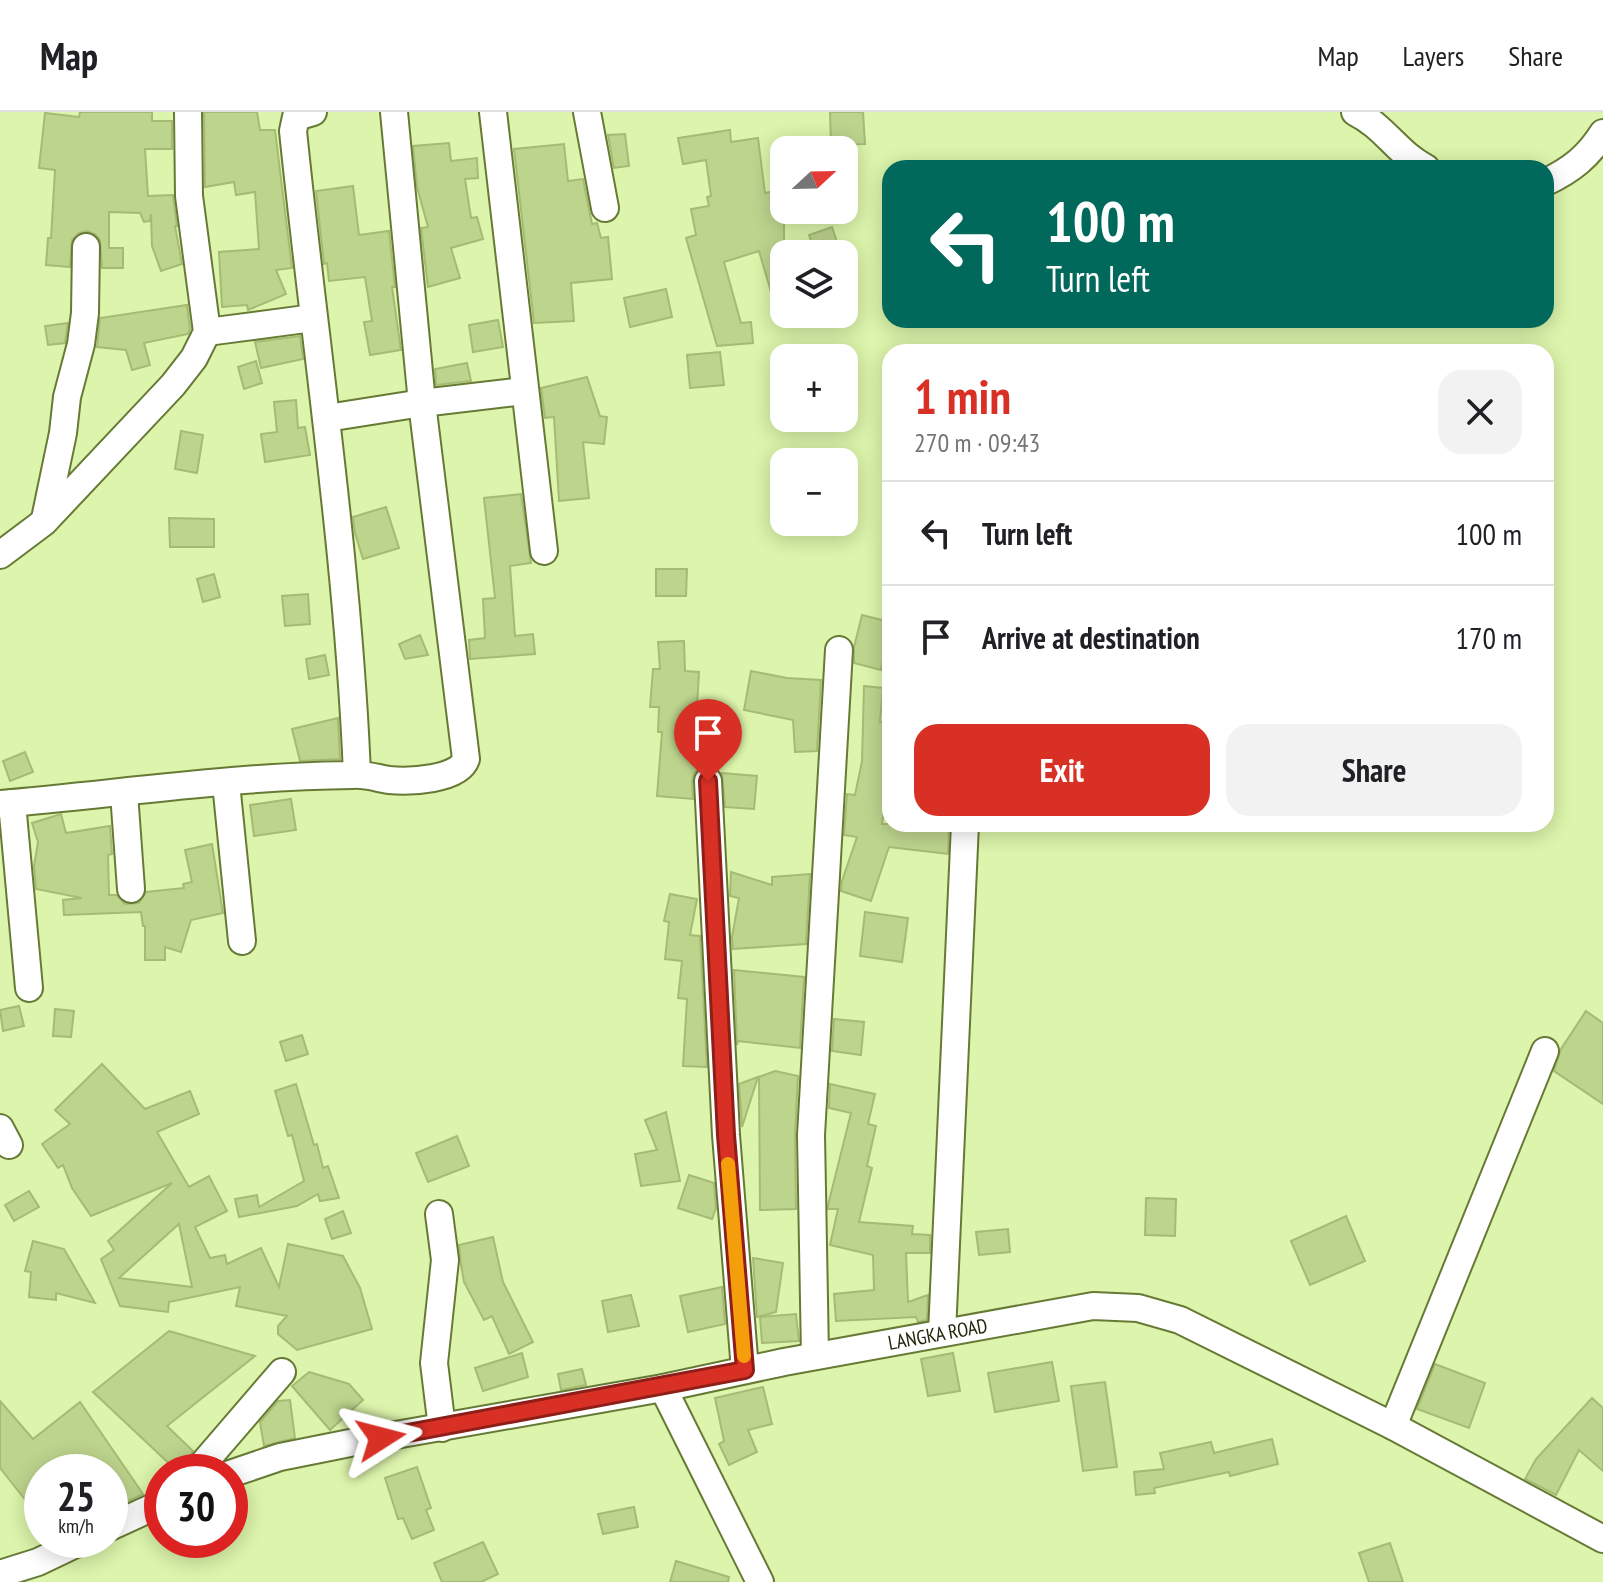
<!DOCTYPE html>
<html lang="en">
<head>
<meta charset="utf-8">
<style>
  body { margin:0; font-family:"PT Sans Narrow",sans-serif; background:#f2f2f2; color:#202124; height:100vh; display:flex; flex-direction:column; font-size:30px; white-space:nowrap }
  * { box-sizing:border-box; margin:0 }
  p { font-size:26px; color:#757577 }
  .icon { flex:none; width:44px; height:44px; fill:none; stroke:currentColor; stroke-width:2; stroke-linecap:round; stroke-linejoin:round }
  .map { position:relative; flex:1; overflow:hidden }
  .side { position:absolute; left:882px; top:232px; width:672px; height:488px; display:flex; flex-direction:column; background:#fff; border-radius:24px; box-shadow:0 4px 20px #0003 }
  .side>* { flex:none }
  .guide { position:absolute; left:882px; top:48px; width:672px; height:168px; border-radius:24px; box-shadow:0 4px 20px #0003; background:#00695c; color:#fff; overflow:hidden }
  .needle { width:52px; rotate:68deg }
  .tools { position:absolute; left:770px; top:24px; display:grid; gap:16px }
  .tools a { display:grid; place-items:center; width:88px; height:88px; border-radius:16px; background:#fff; box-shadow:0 4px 20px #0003; font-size:40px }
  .speed { position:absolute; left:24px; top:1342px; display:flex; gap:16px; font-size:40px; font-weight:700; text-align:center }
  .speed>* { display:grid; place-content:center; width:104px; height:104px; border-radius:50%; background:#fff; box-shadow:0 4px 20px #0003; line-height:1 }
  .speed small { font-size:20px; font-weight:400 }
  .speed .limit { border:12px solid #d22; background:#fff; color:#111 }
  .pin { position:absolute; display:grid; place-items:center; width:68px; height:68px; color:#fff; margin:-82px -34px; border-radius:50% 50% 50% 0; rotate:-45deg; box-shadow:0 0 8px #0007 }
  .pin .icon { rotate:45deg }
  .me { position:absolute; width:88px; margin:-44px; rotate:81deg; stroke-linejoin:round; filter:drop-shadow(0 0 6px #0008) }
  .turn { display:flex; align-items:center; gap:28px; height:168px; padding:0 32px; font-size:36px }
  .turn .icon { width:104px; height:104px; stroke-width:2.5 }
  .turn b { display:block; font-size:56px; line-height:68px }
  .round { display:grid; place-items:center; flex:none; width:84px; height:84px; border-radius:24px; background:#f2f2f2 }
  .summary { display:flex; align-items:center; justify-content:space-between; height:136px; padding:0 32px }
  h1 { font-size:48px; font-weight:700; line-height:60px; color:#d93025 }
  .button { display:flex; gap:16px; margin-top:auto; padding:16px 32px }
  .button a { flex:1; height:92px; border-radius:24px; background:#d93025; color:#fff; font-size:32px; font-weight:700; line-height:92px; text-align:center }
  .button a+a { background:#f2f2f2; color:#202124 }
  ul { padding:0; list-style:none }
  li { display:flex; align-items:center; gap:24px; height:104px; padding:0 32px; border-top:2px solid #e0e0e0 }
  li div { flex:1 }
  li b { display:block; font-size:30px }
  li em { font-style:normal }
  header { display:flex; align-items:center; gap:48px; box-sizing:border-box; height:112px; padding:0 40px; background:#fff; border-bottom:2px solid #e0e0e0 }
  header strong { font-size:38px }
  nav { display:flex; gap:44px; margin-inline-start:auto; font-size:28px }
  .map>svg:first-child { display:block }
  .building { fill:#bdd48d; stroke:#a5bb74; stroke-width:2; fill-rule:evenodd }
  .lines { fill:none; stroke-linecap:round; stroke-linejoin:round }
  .street-casing { stroke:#677a35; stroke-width:30 }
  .street { stroke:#fff; stroke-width:26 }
  .route-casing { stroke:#8d1f18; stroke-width:20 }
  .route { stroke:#d93025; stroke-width:14 }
  .slow { stroke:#f59e0b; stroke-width:14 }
  .labels { text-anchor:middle; stroke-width:6; stroke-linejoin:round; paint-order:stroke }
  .street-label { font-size:20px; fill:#20280b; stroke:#fff }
</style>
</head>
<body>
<header>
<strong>Map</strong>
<nav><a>Map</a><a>Layers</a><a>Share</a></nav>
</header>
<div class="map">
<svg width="1603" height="1470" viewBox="0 0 1603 1470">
  <rect width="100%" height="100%" fill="#dcf4ab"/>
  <!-- building -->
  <g class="building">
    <path d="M80,0H152V9H172V37H145L148,84L173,83L177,114H175L182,152L161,159L152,134L151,102L150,109L144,110L140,101L109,100V136H123V156H102L100,128L95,122L87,119L79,121L72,128L70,155L46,153L48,126H51L55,58L39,56L45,1L79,5Z"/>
    <path d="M204,0H257L260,18H275L292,156L276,158L286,182L248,198L247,193L222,195L219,140L259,137L255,80L236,83L234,70L205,75Z"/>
    <path d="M830,0H863L865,32L831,33Z"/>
    <path d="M730,18L731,30L758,26L765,81L779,78L784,102V206L779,207L759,139L724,150L741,211L751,210L753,231L717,234L686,126L696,123L691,97L709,94L707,85L711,84L706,48L683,52L678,26Z"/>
    <path d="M625,22L629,54L614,56L608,23Z"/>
    <path d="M449,31L451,49L477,46L478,66L465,67L471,106L477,105L483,127L451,136L460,166L428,175L421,116L428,115L417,75L413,34Z"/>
    <path d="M564,32L568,69L583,67L592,112L597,111L601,126L608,125L612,167L571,171L574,209L534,211L514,37Z"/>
    <path d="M353,74L359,123L389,119L395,175H392L401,238L370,243L364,210L372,209L365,165L329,169L327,151L324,152L316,79Z"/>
    <path d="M832,115L841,142H816L809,123Z"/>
    <path d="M666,177L672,205L630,215L624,186Z"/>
    <path d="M187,193L190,217L188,222L144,231L150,253L132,258L126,238L97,235L100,206Z"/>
    <path d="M498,208L503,235L473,240L469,213Z"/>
    <path d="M68,211L65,231L48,233L45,214Z"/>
    <path d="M300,224L303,247L261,256L255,230Z"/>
    <path d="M720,240L724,273L690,276L687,243Z"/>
    <path d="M256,249L262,271L244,277L238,255Z"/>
    <path d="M467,251L471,269L436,273L435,257Z"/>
    <path d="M587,265L600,304L607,305L604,332L583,330L589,386L559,389L554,305L545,306L541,276Z"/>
    <path d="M296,288L298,316L305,315L310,343L265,350L261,322L277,320L274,290Z"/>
    <path d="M181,319L203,323L197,361L175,357Z"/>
    <path d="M521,382L531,451L510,454L515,524L533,522L535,542L470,547L469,528L485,526L483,487L495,486L484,386Z"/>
    <path d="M386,395L399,436L363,447L355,421L353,405Z"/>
    <path d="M169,406L214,407V435H170Z"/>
    <path d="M656,457H687L686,484H656Z"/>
    <path d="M214,462L220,485L203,490L197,467Z"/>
    <path d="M308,482L310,512L285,514L282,484Z"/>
    <path d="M862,503L890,510L881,558L854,551V535Z"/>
    <path d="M420,523L428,543L405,547L399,532Z"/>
    <path d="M684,529L685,559L699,560L695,630L703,631L701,655L694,661L692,669L693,687L657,684L662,620H658L659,595H650L653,557H660L658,530Z"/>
    <path d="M325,543L329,563L309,567L306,547Z"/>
    <path d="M751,559L787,566L821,568L817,639L795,640L793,608L744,598Z"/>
    <path d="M864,574L883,576L880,610H889L890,661L882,712H902L929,717L930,712H949L948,742L889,735L871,789L841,779L842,769L857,725L844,723L847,682L855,683L862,649Z"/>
    <path d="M338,606L340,647L300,649L292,617Z"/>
    <path d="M25,640L33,660L10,669L3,649Z"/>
    <path d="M722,661L757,664L754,697L725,695Z"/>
    <path d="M291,687L296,718L254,724L250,693Z"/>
    <path d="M61,702L66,721L110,714L112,742L108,743L109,783H117L125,792L139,791L146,780L184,776L183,772L192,770L185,738L212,732L223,801L191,808L181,840L165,835V848H145V814H143L141,800L64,803L63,788L82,786L36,777L34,754L38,730L32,711Z"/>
    <path d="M731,760L772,773V765L810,762L806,832L733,837L732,825L739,786L730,784Z"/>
    <path d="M670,782L697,787L690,823L700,824L707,955L683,954L687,887L678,886L682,849L665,847L669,810L664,809Z"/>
    <path d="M865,800L908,806L902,850L860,844Z"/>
    <path d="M734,858L804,865L800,936L738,929L737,933Z"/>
    <path d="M19,894L24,914L3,919L0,898Z"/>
    <path d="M55,897L74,899L71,925L53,924Z"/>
    <path d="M1586,899L1603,911V992L1554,959L1561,937Z"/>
    <path d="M834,907L864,910L861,943L832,939Z"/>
    <path d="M302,923L308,942L286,949L280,930Z"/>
    <path d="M102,952L145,997L190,979L199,1002L157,1020L189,1075L209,1064L227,1099L195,1115L210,1146L225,1143L227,1152L261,1136L279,1175L288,1132L343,1144L360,1176L372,1217L297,1238L278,1222V1214L287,1204L236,1194L240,1175L169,1190L168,1200L120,1194L101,1147L114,1138L108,1129L172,1071L91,1104L72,1076L63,1053L58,1056L42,1032L70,1012L55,998ZM179,1112L192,1175L119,1166Z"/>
    <path d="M775,959L798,964L795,1023L796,1097L760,1098L759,965Z"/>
    <path d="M758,965L742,1015L739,972Z"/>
    <path d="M296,972L314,1033L317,1032L323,1056L328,1054L339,1086L320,1089L318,1082L297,1094L239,1105L235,1087L257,1083L259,1095L304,1069L292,1023L288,1024L275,979Z"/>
    <path d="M830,972L875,982L868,1012L876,1014L867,1054L872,1056L859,1110L913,1114L912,1122L930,1123V1141H906L908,1190L928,1183L927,1208L918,1210L916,1205L836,1209L834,1182L874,1178L873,1143L830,1133L838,1097H828V1093L851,1001L829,996Z"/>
    <path d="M666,1000L680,1069L641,1074L635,1042L657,1038L645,1008Z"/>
    <path d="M457,1024L469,1054L428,1070L416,1041Z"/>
    <path d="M689,1063L714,1071L716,1096L712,1107L678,1096Z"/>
    <path d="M29,1079L39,1095L14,1109L5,1093Z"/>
    <path d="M1146,1086L1176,1087L1175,1124L1145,1123Z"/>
    <path d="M343,1099L351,1121L332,1127L325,1107Z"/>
    <path d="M1346,1104L1365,1149L1310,1173L1291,1129Z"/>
    <path d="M1008,1117L1010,1140L979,1143L976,1120Z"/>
    <path d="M493,1125L503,1170L533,1230L509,1242L492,1204L484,1208L464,1170L461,1153L459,1133Z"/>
    <path d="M33,1129L64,1137L95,1191L56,1181V1188L29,1185L31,1160L25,1159Z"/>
    <path d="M753,1146L783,1151L776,1200L757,1205Z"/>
    <path d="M722,1175L725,1212L688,1220L680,1184Z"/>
    <path d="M631,1183L639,1214L608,1220L602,1189Z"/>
    <path d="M796,1202L799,1229L762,1231L760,1205Z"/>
    <path d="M169,1219L255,1244L167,1314L193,1339L178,1360L93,1280Z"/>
    <path d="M522,1241L528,1265L483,1279L475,1256Z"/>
    <path d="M953,1241L960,1279L928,1284L921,1247Z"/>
    <path d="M1052,1250L1059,1289L995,1300L988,1261Z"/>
    <path d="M1435,1252L1485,1271L1469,1316L1417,1297Z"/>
    <path d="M582,1257L586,1273L561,1278L558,1262Z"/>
    <path d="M309,1260L349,1272L363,1288L330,1318L292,1274Z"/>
    <path d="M1105,1270L1117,1355L1083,1359L1071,1274Z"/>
    <path d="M763,1275L772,1312L748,1318L757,1340L729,1353L719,1332L724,1329L715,1286Z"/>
    <path d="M1592,1286L1603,1296V1359L1579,1338L1556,1383L1525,1367L1536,1347Z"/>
    <path d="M290,1288L295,1326L264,1334L260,1310L278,1289Z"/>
    <path d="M0,1289L33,1327L80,1290L143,1382L124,1391L110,1369V1360H42V1409L0,1356Z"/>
    <path d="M1272,1327L1278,1352L1230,1364L1229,1360L1154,1376L1155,1381L1136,1383L1134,1360L1164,1357L1160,1341L1211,1330L1214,1341Z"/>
    <path d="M417,1355L431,1396L426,1398L434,1418L412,1427L403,1406L398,1407L385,1366Z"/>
    <path d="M634,1395L638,1415L603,1422L598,1402Z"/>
    <path d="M483,1430L498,1462L481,1470H442L434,1451Z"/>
    <path d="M1390,1431L1403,1470H1369L1359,1441Z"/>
    <path d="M676,1449L729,1465L728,1470H670Z"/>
  </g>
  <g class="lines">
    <!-- street casing -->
    <g class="street-casing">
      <g id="street">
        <path d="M313,0L296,5L293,19C315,233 348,447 357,662"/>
        <path d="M493,0L544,439"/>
        <path d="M587,0L605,96"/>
        <path d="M1355,0C1385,15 1397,41 1426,56"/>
        <path d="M1546,70C1571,58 1588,45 1603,21"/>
        <path d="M207,220L313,206"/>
        <path d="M327,306L422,291L524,279"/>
        <path d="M45,407L63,321L67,285L81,232L85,201L86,135"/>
        <path d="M0,443L44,410L173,273L194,246L207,220L189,84L188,0"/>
        <path d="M708,669L726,1023L745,1258"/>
        <path d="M226,671L242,829"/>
        <path d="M124,681L131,777"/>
        <path d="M12,691L29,876"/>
        <path d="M0,692C117,682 235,664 353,663C365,662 377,666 389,668C409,670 459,668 466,647L422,291L394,0"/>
        <path d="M0,1016L9,1033"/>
        <path d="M439,1102L445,1148L434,1251L442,1316"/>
        <path d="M942,1221L965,712"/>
        <path d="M815,1244L811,1023L839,538"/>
        <path d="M663,1276L760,1470"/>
        <path d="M1393,1314L1545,939"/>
        <path d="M196,1360L282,1260"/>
        <path id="s1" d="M230,1362L280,1345L350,1331L663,1276L784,1250L1093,1194L1138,1196L1180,1208L1393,1314L1603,1427"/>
        <path d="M110,1415L162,1391"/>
        <path d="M0,1462L38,1450L84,1428"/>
      </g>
    </g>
    <!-- street -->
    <use href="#street" class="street"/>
  </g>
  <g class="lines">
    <!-- route casing -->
    <g class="route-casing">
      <path id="route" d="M381,1326L745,1258L726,1023L708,669"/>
    </g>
    <!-- route -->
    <use href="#route" class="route"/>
    <!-- slow -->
    <path class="slow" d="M728,1052L744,1244"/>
  </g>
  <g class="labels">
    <!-- street labels -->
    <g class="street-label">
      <text dy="7" stroke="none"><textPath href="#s1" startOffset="722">LANGKA ROAD</textPath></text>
    </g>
  </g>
</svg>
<div class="tools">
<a><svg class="needle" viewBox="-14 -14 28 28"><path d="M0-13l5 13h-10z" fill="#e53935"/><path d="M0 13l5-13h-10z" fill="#757577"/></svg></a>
<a><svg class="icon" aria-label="layers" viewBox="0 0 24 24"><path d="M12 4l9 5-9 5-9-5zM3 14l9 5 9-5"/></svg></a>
<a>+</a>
<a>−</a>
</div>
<div class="speed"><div>25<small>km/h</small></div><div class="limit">30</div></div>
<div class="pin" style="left:708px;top:669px;background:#d93025"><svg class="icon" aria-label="arrive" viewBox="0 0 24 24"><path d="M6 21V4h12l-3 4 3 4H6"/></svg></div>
<svg class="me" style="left:381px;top:1326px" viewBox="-20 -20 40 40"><path d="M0-17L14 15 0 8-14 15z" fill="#d93025" stroke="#fff" stroke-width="4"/></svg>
<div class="guide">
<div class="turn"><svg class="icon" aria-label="left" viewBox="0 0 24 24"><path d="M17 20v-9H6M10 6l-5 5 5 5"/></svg><div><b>100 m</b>Turn left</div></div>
</div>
<section class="side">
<div class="summary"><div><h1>1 min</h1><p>270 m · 09:43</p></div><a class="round"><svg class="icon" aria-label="close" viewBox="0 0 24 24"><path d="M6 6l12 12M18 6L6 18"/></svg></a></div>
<ul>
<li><svg class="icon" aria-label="left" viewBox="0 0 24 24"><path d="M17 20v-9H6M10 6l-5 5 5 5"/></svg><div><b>Turn left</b></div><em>100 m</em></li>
<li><svg class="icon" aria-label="arrive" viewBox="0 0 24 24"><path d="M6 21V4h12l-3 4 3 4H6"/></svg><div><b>Arrive at destination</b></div><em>170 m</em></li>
</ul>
<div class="button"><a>Exit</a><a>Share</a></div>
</section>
</div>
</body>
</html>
